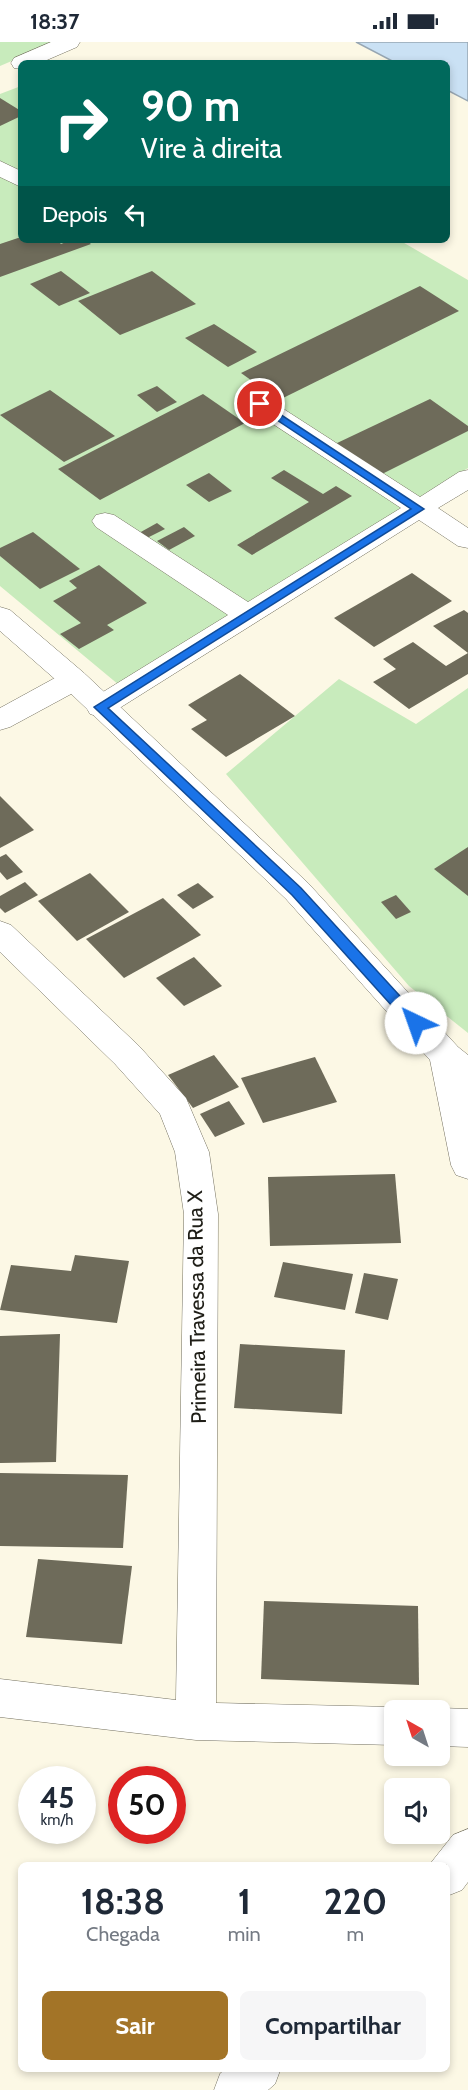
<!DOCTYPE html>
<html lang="pt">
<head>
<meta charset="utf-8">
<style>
  body { margin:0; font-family:Cabin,sans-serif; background:#f6f6f7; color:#1f2937; height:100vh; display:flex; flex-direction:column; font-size:22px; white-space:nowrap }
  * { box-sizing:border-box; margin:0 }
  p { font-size:20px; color:#747a83 }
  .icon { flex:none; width:33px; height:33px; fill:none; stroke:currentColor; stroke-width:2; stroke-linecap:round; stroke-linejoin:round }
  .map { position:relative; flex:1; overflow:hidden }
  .drawer { position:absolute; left:18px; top:1820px; width:432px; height:210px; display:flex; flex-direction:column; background:#fff; border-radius:9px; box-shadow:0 3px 9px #0003 }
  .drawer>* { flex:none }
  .top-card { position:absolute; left:18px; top:18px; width:432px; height:183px; border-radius:9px; box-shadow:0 3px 9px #0003; background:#00695c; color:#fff; overflow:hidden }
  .needle { width:39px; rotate:321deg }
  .controls { position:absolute; left:384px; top:1658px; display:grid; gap:12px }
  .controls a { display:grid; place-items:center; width:66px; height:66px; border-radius:9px; background:#fff; box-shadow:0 3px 9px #0003; font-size:30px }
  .speed { position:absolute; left:18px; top:1724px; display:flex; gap:12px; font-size:30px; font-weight:700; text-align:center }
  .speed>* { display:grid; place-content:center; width:78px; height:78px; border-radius:50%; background:#fff; box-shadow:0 3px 9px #0003; line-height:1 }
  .speed small { font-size:15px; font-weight:400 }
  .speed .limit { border:9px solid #d22; background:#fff; color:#111 }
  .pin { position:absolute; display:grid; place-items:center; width:51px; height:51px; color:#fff; margin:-26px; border:3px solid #fff; border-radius:50%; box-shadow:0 2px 6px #0007 }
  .me { position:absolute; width:66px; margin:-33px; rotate:318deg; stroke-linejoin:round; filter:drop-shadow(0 0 4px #0008) }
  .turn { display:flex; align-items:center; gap:21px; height:126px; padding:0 24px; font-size:27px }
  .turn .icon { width:78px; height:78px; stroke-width:2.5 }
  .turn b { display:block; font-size:42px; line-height:51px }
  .then { display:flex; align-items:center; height:57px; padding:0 24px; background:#0003; gap:12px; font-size:22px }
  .eta { display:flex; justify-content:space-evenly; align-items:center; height:102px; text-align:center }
  .eta b { font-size:36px; font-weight:700; line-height:42px }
  .action { display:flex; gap:12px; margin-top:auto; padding:12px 24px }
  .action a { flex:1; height:69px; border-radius:9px; background:#a37427; color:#fff; font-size:24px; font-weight:700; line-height:69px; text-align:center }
  .action a+a { background:#f6f6f7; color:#1f2937 }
  .status { display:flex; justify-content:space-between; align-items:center; height:42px; padding:0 30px; background:#fff; direction:ltr }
  .status svg { height:16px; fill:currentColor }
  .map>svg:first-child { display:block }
  .green { fill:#c8ebbc }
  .water { fill:#cae1f4; stroke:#97a6b2; stroke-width:1.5 }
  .building { fill:#6e6b5a }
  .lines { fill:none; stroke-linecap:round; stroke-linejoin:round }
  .street-casing { stroke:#747160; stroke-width:1 }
  .secondary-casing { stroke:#747160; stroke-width:1 }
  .street { fill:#fff; fill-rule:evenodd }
  .secondary { fill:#fff; fill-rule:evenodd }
  .route { fill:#1a73e8; stroke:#114b97; stroke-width:1.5 }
  .labels { text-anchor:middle; stroke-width:4.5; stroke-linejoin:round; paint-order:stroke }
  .street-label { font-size:21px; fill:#1f1e17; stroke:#fff }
</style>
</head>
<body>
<div class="status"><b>18:37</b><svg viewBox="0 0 49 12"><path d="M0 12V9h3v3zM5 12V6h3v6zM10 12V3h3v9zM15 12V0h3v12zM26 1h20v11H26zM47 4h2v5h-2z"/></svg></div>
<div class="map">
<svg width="468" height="2048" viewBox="0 0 468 2048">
  <rect width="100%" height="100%" fill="#fcf8e5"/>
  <!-- green -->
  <g class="green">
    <path d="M0,0H56L0,24Z"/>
    <path d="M21,44V198H399L468,238V426L119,643L0,544V52Z"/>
    <path d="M339,637L416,682L468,646V991L409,944L226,732Z"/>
  </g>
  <!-- water -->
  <path class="water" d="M356,0H468V59L447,48V21H396Z"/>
  <!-- building -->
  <g class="building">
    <path d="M0,56L21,69V74L0,84Z"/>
    <path d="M21,195V198H57L61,202L71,198H86L91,202L0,235V202Z"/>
    <path d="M61,229L90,251L59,264L30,242Z"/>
    <path d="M152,229L196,262L120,293L78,259Z"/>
    <path d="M420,244L459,269L279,358L241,331Z"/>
    <path d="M214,282L257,310L228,325L185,296Z"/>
    <path d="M157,344L177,360L157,370L137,353Z"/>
    <path d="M50,348L115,394L64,420L0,373Z"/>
    <path d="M203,352L245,381L100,458L58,427Z"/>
    <path d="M430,357L468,384V389L378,434L335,402Z"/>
    <path d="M284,428L323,452L336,444L352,454L252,513L237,503L309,460L271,436Z"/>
    <path d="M209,431L232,449L209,460L186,443Z"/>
    <path d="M157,481L165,487L147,496L139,491Z"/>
    <path d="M184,485L195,494L169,508L157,499Z"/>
    <path d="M33,490L80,527L40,547L0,514V506Z"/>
    <path d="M99,523L147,561L107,583L114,588L79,607L60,592L81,581L53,559L77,546L69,539Z"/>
    <path d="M412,531L452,559L374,605L334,576Z"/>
    <path d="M464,568L468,571V611L433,584Z"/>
    <path d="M413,600L446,624L468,611V632L409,667L373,640L396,627L383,617Z"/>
    <path d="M240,632L295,674L226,715L191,687L207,678L188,663Z"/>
    <path d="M0,754L34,788L0,806Z"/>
    <path d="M468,805V854L434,827Z"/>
    <path d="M6,812L23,830L7,838L0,830V815Z"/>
    <path d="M90,831L129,870L77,899L38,859Z"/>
    <path d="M25,840L38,853L5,871L0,866V854Z"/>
    <path d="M198,841L214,855L193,867L177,853Z"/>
    <path d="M396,853L411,870L396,877L381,860Z"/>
    <path d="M163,856L201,893L124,936L86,897Z"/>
    <path d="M194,915L222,944L184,964L156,936Z"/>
    <path d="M214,1013L239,1045L193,1066L168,1033Z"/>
    <path d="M315,1015L337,1060L263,1081L241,1036Z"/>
    <path d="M229,1059L245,1082L215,1095L200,1072Z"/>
    <path d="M395,1132L401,1201L270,1204L268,1135Z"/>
    <path d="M75,1213L129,1219L117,1281L0,1268L11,1223L71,1229Z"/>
    <path d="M283,1220L353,1232L345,1268L274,1255Z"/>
    <path d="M364,1231L398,1237L388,1278L355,1271Z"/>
    <path d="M60,1292L56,1420L0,1421V1294Z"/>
    <path d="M240,1302L345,1308L342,1372L234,1366Z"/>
    <path d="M0,1431L128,1433L123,1506L0,1504Z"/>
    <path d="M38,1517L132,1524L122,1602L26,1595Z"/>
    <path d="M264,1559L418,1564L419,1643L261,1637Z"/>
  </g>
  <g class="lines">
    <!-- street casing -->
    <g class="street-casing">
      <g id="street">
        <path d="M51,0H80L77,5L40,21H21V27L14,26L11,21L14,16Z"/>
        <path d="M0,119L21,129V145L0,135Z"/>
        <path d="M259,354L268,357L420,455L459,430L468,428V448L438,466L468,486V506L458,504L419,478L110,672L100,675L90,672L86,665L90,658L228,573L96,485L92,479L96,473L105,471L114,473L248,560L401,466L250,367L246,362L250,357Z"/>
        <path d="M74,629L84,631L88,638L84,645L10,685L0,688V666L64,631Z"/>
        <path d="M0,879L11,883L139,1004L186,1056L209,1110L218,1172L216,1661L394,1665L402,1668H394V1703L196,1698L0,1675V1637L176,1658L184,1172L175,1110L160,1072L115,1022L0,910Z"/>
        <path d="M440,1666L468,1667V1705L440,1704V1668H435Z"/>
      </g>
    </g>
    <!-- secondary casing -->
    <g class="secondary-casing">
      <g id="secondary">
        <path d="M0,565L10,568L84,631L308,841L458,1005L468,1013V1137L456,1133L451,1123L430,1018L286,857L64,645L0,589Z"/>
        <path d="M468,1787V1840L462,1848L447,1854V1822H430L453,1793Z"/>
        <path d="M226,2026H281L275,2042L268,2048H214L220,2032Z"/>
      </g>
    </g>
    <!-- street -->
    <use href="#street" class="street"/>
    <!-- secondary -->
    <use href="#secondary" class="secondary"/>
  </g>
  <!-- route -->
  <path class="route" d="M260,359L424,467L108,666L301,846L421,977L423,981L416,986L411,985L292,853L94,665L411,467L256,364V360Z"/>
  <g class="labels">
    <!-- street labels -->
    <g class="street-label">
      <text transform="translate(197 1265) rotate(-91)" y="7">Primeira Travessa da Rua X</text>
    </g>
  </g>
</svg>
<div class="controls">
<a><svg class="needle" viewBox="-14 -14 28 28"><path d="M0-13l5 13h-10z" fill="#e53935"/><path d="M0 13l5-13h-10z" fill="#747a83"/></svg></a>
<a><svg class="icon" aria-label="sound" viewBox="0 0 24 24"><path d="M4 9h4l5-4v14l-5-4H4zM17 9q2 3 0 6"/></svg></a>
</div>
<div class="speed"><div>45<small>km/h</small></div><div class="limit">50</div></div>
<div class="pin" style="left:260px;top:362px;background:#d93025"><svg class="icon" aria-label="arrive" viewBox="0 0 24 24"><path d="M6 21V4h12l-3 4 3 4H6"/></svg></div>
<svg class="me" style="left:416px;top:981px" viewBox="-20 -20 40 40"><circle r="19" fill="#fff"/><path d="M0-13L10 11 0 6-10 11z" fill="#1a73e8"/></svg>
<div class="top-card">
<div class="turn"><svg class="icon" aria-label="right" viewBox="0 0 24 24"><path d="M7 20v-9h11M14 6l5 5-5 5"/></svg><div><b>90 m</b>Vire à direita</div></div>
<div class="then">Depois<svg class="icon" aria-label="left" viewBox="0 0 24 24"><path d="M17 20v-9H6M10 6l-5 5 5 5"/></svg></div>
</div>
<section class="drawer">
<div class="eta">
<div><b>18:38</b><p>Chegada</p></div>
<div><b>1</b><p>min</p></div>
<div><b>220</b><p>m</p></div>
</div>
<div class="action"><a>Sair</a><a>Compartilhar</a></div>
</section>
</div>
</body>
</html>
